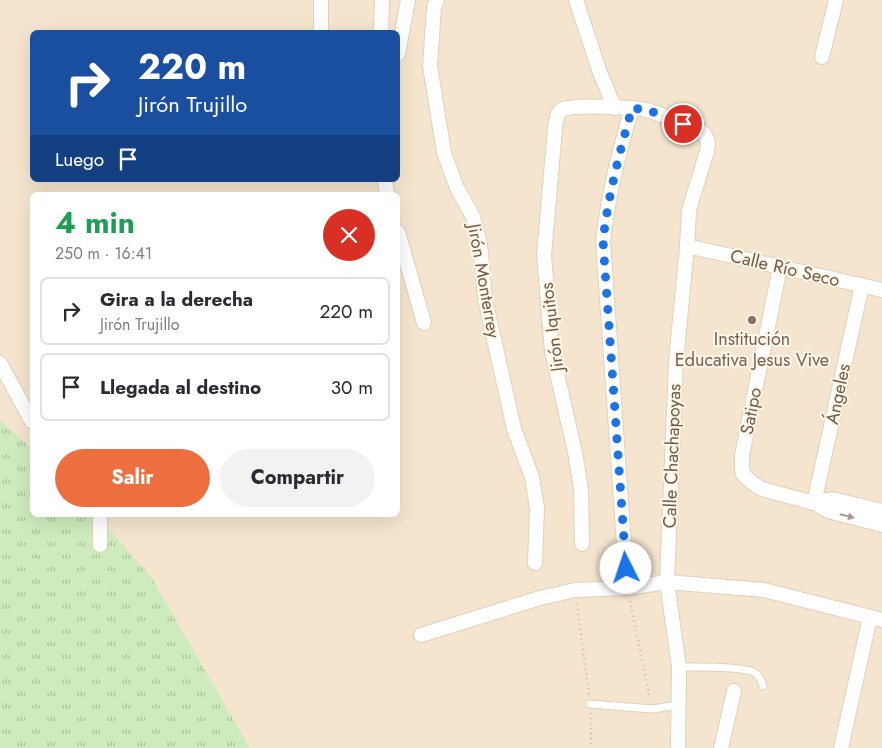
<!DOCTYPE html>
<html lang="es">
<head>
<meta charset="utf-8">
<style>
  body { margin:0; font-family:Jost,sans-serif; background:#f2f2f3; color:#2b2b33; height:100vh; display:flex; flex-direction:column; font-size:19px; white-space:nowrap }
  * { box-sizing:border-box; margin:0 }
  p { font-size:16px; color:#7c7c81 }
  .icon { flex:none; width:28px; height:28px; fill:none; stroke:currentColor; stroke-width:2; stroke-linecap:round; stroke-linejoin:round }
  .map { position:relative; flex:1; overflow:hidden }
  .panel { position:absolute; left:30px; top:192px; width:370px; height:325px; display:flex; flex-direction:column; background:#fff; border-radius:8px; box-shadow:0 5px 20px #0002 }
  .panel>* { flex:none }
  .banner { position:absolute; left:30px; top:30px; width:370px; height:152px; border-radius:8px; box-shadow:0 5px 20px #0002; background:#1a4fa0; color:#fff; overflow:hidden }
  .pin { position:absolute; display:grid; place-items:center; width:42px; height:42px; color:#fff; margin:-21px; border:2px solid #fff; border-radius:50%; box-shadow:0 1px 5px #0007 }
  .me { position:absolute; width:55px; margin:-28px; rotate:356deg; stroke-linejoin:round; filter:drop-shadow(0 0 4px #0008) }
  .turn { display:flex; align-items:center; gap:18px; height:105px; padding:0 25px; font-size:22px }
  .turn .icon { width:65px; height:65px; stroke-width:2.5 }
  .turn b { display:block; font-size:35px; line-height:42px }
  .then { display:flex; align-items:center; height:48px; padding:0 25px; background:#0003; gap:10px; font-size:19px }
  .round { display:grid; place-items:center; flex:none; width:52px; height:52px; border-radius:26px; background:#f2f2f3 }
  .head { display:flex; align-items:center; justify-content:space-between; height:85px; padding:0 25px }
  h1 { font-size:30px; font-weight:700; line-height:38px; color:#1e9e55 }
  .cta { display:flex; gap:10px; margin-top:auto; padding:10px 25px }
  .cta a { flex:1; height:58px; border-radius:30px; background:#ed6f3f; color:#fff; font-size:20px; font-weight:700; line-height:58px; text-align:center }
  .cta a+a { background:#f2f2f3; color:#2b2b33 }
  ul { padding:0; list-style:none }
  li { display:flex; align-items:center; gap:15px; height:68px; margin:0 10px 8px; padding:0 15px; border:2px solid #e1e1e2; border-radius:8px }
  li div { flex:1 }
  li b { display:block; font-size:19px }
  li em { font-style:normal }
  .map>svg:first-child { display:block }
  .residential { fill:#f5e5ce; fill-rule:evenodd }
  .grass { fill:url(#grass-tufts) }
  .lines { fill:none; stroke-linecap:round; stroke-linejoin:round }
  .lane-casing { stroke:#e1d0bc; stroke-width:9 }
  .street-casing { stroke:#e1d0bc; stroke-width:16 }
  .path { stroke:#d8b69a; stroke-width:2.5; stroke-dasharray:1 4; stroke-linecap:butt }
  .lane { stroke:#fff; stroke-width:7 }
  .street { stroke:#fff; stroke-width:14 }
  .oneway { fill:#ac9b90 }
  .route { stroke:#1a73e8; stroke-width:9; stroke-dasharray:0 16.2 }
  .education-dot { fill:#8d6e63; stroke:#fff7e7; stroke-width:2 }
  .labels { text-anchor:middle; stroke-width:4; stroke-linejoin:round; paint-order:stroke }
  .street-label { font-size:18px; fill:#755946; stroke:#fff7e7 }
  .education-label { font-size:18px; fill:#785e54; stroke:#fff7e7 }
</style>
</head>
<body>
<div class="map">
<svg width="882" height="748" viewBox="0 0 882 748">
  <defs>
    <pattern id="grass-tufts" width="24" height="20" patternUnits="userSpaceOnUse" patternTransform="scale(1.25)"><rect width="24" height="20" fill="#ceebbe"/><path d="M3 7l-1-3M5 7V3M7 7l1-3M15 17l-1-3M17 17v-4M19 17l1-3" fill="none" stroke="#acc19c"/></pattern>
  </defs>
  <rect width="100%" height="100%" fill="#fdf3e0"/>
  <!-- residential -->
  <path class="residential" d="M0,0H882V748H0ZM32,32H398V180H32ZM32,195H398V515H32Z"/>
  <!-- grass -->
  <path class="grass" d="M0,420L32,449V515H96L151,577L250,748H0Z"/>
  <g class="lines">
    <!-- lane casing -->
    <g class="lane-casing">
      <g id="lane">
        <path d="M679,667C698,667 734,666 751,671C758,673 761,679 763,686"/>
        <path d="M590,704L652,709L679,705"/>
      </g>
    </g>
    <!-- street casing -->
    <g class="street-casing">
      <g id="street">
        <path d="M321,0V32"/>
        <path d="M437,0L434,7L430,66L444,153L457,188L473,217L480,243L485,299L514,429L532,477L537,508L535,563"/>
        <path d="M576,0L600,73L615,108"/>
        <path d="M381,32L382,0"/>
        <path d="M398,54L408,0"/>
        <path d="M822,57L836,0"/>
        <path d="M385,180L387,195"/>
        <path d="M398,232L424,323"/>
        <path d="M687,246L882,290"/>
        <path d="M780,267L742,455V468L743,474L751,482L762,489L814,503L828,511L882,525"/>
        <path d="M0,363L32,422"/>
        <path d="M814,503L862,285"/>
        <path d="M814,503L832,499L882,511"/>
        <path d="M100,515V545"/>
        <path d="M582,544L581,489L575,452L552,352L544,255L555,128C556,122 556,114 561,110C570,104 638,107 650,111C667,116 684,124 700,130C708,137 709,141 707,151L689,210L687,246L676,361L667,582L679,667L678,748"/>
        <path d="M627,588L603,241C608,196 619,151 632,108"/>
        <path d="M421,635L540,598L575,590L627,588L667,582L764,590L882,620"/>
        <path d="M721,748L734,691"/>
        <path d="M841,748L870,617"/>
      </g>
    </g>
    <!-- path -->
    <g class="path">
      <path d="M630,601L650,699"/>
      <path d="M577,604L589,695"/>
      <path d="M591,713V748"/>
    </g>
    <!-- lane -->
    <use href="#lane" class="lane"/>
    <!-- street -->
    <use href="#street" class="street"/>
  </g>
  <!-- one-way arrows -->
  <defs><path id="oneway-solid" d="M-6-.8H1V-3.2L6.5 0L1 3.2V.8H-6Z" transform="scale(1.25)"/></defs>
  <use class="oneway" href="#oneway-solid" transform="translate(847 516) rotate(14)"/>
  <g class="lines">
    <!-- route -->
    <path class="route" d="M626,568L603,241C608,196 620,151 632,108L648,110L683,124"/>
  </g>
  <!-- markers -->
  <circle class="education-dot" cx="752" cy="320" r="5"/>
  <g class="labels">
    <!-- street labels -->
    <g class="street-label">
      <text transform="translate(785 268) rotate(13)" y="6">Calle Río Seco</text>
      <text transform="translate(484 281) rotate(80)" y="6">Jirón Monterrey</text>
      <text transform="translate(552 327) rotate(-97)" y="6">Jirón Iquitos</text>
      <text transform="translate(838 394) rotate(-78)" y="6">Ángeles</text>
      <text transform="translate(751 411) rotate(-79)" y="6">Satipo</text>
      <text transform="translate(672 456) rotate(-88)" y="6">Calle Chachapoyas</text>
    </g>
    <!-- education labels -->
    <g class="education-label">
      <text x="752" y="345">Institución<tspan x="752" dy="21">Educativa Jesus Vive</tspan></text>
    </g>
  </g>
</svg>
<div class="pin" style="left:683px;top:124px;background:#d93025"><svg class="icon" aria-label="arrive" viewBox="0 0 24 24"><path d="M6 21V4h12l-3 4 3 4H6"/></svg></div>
<svg class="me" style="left:626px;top:568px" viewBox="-20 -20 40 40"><circle r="19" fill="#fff"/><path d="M0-13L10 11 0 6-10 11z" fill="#1a73e8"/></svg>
<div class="banner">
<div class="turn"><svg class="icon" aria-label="right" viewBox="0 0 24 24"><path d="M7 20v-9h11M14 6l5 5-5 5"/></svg><div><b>220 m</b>Jirón Trujillo</div></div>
<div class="then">Luego<svg class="icon" aria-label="arrive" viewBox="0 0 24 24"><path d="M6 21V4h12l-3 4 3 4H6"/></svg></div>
</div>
<section class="panel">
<div class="head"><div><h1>4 min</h1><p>250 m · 16:41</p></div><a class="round" style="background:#d93025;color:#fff"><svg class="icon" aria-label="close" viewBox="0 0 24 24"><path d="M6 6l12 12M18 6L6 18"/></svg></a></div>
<ul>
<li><svg class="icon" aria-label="right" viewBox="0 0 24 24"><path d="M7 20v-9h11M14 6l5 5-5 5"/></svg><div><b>Gira a la derecha</b><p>Jirón Trujillo</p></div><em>220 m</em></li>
<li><svg class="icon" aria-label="arrive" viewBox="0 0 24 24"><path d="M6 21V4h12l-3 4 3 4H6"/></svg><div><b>Llegada al destino</b></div><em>30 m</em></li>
</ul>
<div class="cta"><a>Salir</a><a>Compartir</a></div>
</section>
</div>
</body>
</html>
